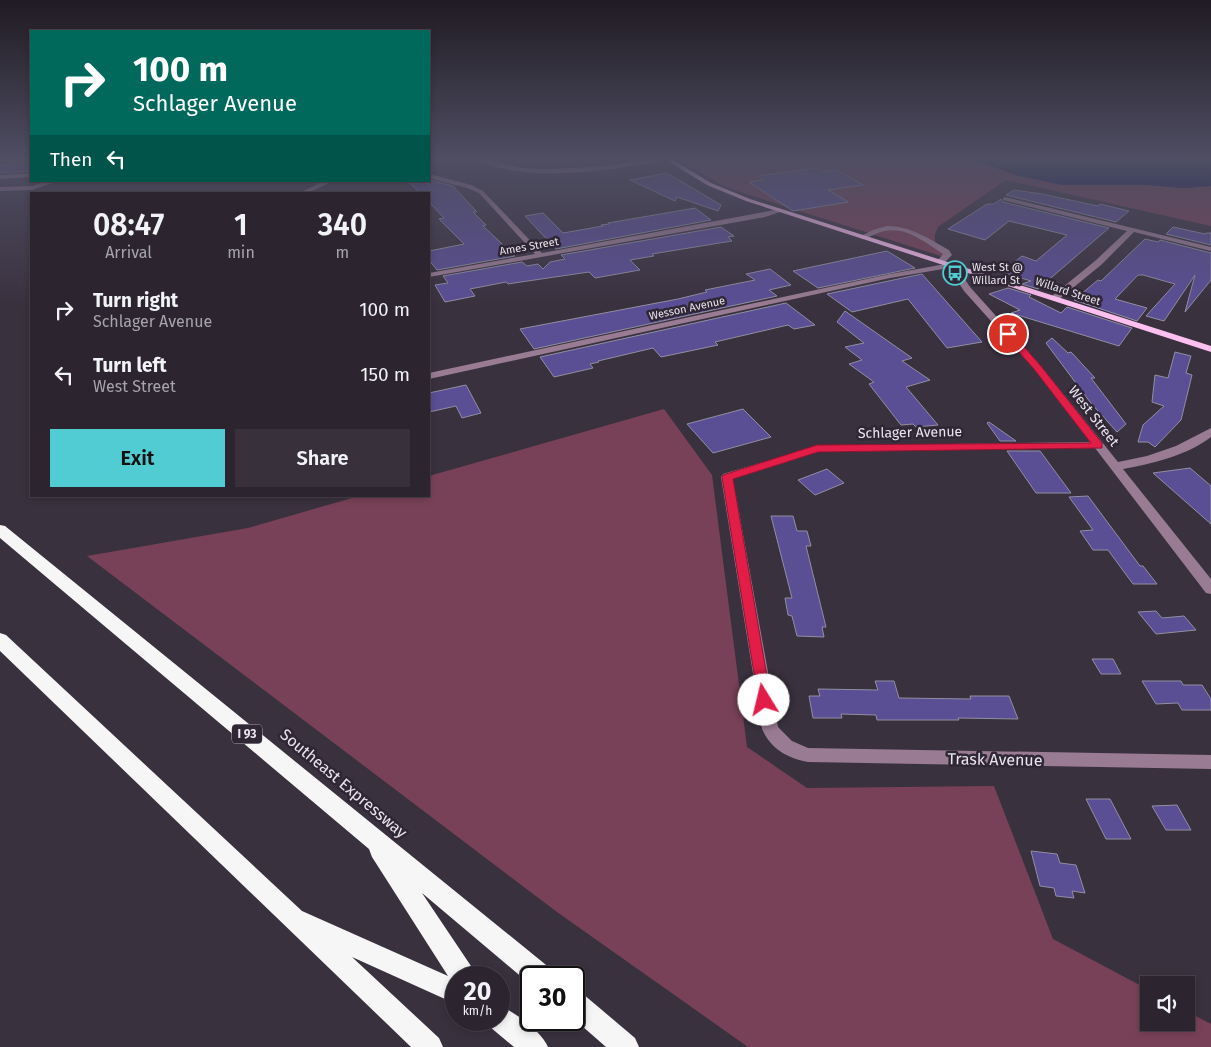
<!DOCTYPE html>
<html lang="en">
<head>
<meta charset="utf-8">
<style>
  body { margin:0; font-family:"Fira Sans",sans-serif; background:#38313b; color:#f1f3f6; height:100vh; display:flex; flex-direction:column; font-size:19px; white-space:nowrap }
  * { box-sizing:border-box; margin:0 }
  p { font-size:16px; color:#a6a5aa }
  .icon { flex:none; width:28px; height:28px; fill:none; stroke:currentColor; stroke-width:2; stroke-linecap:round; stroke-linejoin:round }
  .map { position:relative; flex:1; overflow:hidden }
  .sheet { position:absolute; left:30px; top:192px; width:400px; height:305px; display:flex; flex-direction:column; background:#2c252f; border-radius:0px; box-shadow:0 2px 8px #0003,0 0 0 1px #48424b }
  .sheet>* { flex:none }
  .guide { position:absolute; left:30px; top:30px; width:400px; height:152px; border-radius:0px; box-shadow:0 2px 8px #0003,0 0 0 1px #48424b; background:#00695c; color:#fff; overflow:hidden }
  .tools { position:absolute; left:1140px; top:976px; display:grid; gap:10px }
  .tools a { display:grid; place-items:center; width:55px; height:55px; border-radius:0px; background:#2c252f; box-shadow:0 2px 8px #0003,0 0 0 1px #48424b; font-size:25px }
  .speed { position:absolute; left:445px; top:966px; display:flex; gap:10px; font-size:25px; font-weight:700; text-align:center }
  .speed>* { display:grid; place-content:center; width:65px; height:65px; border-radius:50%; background:#2c252f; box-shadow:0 2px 8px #0003,0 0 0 1px #48424b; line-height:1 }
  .speed small { font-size:12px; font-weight:400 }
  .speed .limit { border:2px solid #111; border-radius:8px; background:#fff; color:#111 }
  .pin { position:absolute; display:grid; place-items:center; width:42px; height:42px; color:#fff; margin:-21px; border:2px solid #fff; border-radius:50%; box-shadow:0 1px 5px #0007 }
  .me { position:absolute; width:55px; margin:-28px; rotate:351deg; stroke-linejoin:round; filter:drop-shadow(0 0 4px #0008) }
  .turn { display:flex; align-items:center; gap:18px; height:105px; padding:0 20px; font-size:22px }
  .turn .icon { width:65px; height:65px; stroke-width:2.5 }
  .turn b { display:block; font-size:35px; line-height:42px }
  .then { display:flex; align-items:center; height:48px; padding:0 20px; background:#0003; gap:10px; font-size:19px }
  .eta { display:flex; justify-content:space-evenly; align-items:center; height:85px; text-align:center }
  .eta b { font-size:30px; font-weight:600; line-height:35px }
  .primary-button { display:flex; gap:10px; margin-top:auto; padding:10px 20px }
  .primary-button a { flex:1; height:58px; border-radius:0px; background:#51ccd2; color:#111; font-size:20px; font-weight:600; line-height:58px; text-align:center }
  .primary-button a+a { background:#38313b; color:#f1f3f6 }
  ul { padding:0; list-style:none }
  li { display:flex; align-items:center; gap:15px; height:65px; padding:0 20px }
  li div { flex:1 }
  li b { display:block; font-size:19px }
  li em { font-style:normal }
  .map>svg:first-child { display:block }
  .green { fill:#794157 }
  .water { fill:#05114e }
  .building { fill:#5a4e95; stroke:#918fa2 }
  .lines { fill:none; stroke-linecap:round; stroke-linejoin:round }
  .minor { fill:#997b93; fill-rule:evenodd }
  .major { fill:#febff1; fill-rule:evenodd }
  .highway { fill:#f6f6f6; fill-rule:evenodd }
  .route { fill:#e11d48; stroke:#92132f }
  .labels { text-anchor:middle; stroke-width:5; stroke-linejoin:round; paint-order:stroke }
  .far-street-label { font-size:11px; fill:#e9e4ed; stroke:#2f2735 }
  .far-poi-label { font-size:11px; fill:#e9e4ed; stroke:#2f2735; text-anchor:start }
  .shield { fill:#2f2735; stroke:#b1abb6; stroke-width:1 }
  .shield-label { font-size:12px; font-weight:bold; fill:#e9e4ed }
  .street-label { font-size:14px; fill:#e9e4ed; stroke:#2f2735 }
  .near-street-label { font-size:16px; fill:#e9e4ed; stroke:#2f2735 }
</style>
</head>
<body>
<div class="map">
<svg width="1211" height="1047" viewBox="0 0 1211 1047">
  <rect width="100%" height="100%" fill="#3a313f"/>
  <!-- green -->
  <g class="green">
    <path d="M677,158H969L1016,175L1062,185H1147L1183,188L1211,186V226L1006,180L939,226C930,239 937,249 947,258L734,190L721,185Z"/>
    <path d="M664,409L712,475L747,747L807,788L994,786L1053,939L1149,990V1022H1186V1011L1211,1024V1047H748L557,912L87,556L248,528L359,496H429V476Z"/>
  </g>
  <!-- water -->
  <path class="water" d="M969,158H1189L1211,162V186L1183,188L1147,185H1062L1016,175Z"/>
  <!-- building -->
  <g class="building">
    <path d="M19,163L31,164V171L0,173V165Z"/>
    <path d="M817,168L822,172L837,170L863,185L828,190L848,202L793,211L749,182L764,180L759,176Z"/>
    <path d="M667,173L721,205L718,211L677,197L675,201L630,180Z"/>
    <path d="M429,180L453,186L477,212H473L486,225L483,226L515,256L437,270L429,260V251L464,244L439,219L444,218L429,202V194H421L408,181Z"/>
    <path d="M1014,190L1042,194L1098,206L1100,204L1129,211L1116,222L1006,195Z"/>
    <path d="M1001,199L1003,202L1109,228L1038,289L1022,284L1031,281L1002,272L1022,256L1036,261L1067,235L1009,221L985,240L948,229L987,204H994Z"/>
    <path d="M695,208L711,220L556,249L525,216L543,213L563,233L603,226L601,225L609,224L608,223Z"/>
    <path d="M721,227L734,236L728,237L732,241L652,254L654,256L630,260L640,270L595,278L589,272L514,283L508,284L506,282L470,289L475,296L445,302L435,285L448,283L443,276L522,262L527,266L538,264L543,269L550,262L565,259L561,255Z"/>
    <path d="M1173,227L1205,234L1206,233H1211V245L1166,234Z"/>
    <path d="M1145,239L1158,242L1160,240L1211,253V280L1185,312L1195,275L1164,321L1146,316L1175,284L1143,275H1138L1115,299L1147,308L1137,321L1074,300L1098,280L1101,281Z"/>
    <path d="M887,251L915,268L818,288L793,271Z"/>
    <path d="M770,269L791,285L769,290L777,296L534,349L520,329L678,299L707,292L705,290L755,280L746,274Z"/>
    <path d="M922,274L982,342L947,348L908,299L852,312L827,294Z"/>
    <path d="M1008,288L1031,295L1029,297L1061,313L1067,307L1132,328L1119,346L1011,313L1020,310L989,294Z"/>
    <path d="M786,303L815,325L794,329L788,325L715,342L718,345L661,357L653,348L598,361L599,362L590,364L593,368L554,377L540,357Z"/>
    <path d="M845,311L912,358L902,361L930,380L906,387L938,425L916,427L913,424L901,425L869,384L874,382L849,364L862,360L845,347L864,343L837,322Z"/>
    <path d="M1052,338L1068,353L1071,352L1095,378H1091L1126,424L1117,432L1090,402L1046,343Z"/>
    <path d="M1175,352L1191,356L1186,373L1192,375L1181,420L1155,447L1148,442H1138L1143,425L1164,406L1152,402L1155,375L1168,378Z"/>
    <path d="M466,385L481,413L462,418L456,406L429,412V393Z"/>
    <path d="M743,409L771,437L713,453L687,424Z"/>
    <path d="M989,422L1016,441H1000L987,423Z"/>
    <path d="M1007,451H1040L1071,493H1036Z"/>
    <path d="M1190,468L1211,486V524L1153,473Z"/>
    <path d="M827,469L844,483L815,495L798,480Z"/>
    <path d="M1088,496L1140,566H1143L1157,584H1133L1108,550H1093L1080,531L1093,530L1069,497Z"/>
    <path d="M771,516H793L797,531H807L811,546H806L826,627H822L824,637L797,636L792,616L788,615L785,598H792Z"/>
    <path d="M1156,611L1162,618L1184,616L1196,630L1156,634L1138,612Z"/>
    <path d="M1092,659H1113L1121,674H1101Z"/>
    <path d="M875,681H894L899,698L971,699L970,696H1009L1018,719L958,718L959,720H877L876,715L841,714L842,718H813L809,696H820L818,689L878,690Z"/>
    <path d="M1142,681H1181L1183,685H1202L1211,699V710H1182L1178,703L1156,704Z"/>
    <path d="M1086,799H1110L1131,839H1106Z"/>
    <path d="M1177,805L1191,830H1166L1152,806Z"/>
    <path d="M1031,851L1057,854L1060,863L1076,865L1085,893L1072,891L1074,898L1056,896L1054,888L1040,886Z"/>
  </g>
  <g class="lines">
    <!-- minor -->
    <g class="minor">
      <path d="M0,158H31V162L0,161Z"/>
      <path d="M474,158H484L523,168L547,169L595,167L656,158H669C660,163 646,164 636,165C593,173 512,181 474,158Z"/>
      <path d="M31,173V177L0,179V175Z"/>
      <path d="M429,174L471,185L483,191L542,253L780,209L783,211L765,217L429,277V273L535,254L479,193L467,188L429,178Z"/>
      <path d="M47,181H58L32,190L0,191V187L32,186Z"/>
      <path d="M324,181H333L306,194H297Z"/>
      <path d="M1005,197L1211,247V251L1134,232L1101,265L1058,300H1052V296L1095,261L1127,231L1003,200V198Z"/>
      <path d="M887,226C911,226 929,239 949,250L952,255L944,263H938L937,261L943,254C926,243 907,227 885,231C877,232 871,237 863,239L859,237L873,230Z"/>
      <path d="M951,263H954L970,287L1040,365L1118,462L1147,456L1176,446L1211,428V437C1188,455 1151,464 1123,469L1211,579V594L1206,593L1095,448L818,452L733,479L778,727L792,741L808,748L1211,755V769L808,762C787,758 771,749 762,729L721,477L723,474L817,446L1090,442L1034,369L964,291L949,268L890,278L429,379V373L890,274Z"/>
    </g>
    <!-- major -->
    <path class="major" d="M663,158H670L711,183L750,199L1211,346V352L746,201L707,185Z"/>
    <!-- highway -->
    <g class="highway">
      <path d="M0,525L5,526L551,969L554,978H531V985L422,893L473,969L476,978H456V1004L352,957L439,1038L443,1047H411L0,651V633L6,635L302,911L448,976L372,857L369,849L0,538Z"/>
      <path d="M574,991L583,994L635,1038L639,1047H606L574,1019Z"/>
      <path d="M499,1005C515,1012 542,1032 548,1047H514L490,1027L487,1020H499Z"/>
    </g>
  </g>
  <!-- sky -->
  <linearGradient id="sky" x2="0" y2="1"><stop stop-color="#201b23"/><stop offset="0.52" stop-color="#4f4e63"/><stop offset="1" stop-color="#4f4e63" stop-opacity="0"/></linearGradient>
  <rect width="1211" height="305" fill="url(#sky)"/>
  <!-- route -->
  <path class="route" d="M1005,332H1011L1040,365L1102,443V448L818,452L733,479L771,700L769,704L764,706L759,704L722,477L723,475L817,445L1091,443L1034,369L1005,336Z"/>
  <!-- icons -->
  <defs>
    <g id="bus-ring" transform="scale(1.25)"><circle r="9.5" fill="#2f2735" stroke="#51ccd2" stroke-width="1.5"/><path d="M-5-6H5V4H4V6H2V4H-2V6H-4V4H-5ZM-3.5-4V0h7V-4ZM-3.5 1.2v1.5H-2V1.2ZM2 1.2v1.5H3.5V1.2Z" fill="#51ccd2"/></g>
  </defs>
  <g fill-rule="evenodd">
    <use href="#bus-ring" x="955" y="273"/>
  </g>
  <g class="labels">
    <!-- far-street labels -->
    <g class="far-street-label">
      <text transform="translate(529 246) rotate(-10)" y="4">Ames Street</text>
      <text transform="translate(1068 291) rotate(18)" y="4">Willard Street</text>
      <text transform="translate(687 308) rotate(-12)" y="4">Wesson Avenue</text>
    </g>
    <!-- far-poi labels -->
    <g class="far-poi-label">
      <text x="972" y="271">West St @<tspan x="972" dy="13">Willard St</tspan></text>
    </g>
    <!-- shield labels -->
    <rect class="shield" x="232" y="724.5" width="30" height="19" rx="4"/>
    <g class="shield-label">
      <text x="247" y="738">I 93</text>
    </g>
    <!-- street labels -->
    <g class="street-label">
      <text transform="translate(1094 416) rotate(52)" y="5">West Street</text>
      <text transform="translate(910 432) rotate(-1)" y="5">Schlager Avenue</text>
    </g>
    <!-- near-street labels -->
    <g class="near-street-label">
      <text transform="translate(995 759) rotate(1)" y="6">Trask Avenue</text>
      <text transform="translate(344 783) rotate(40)" y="6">Southeast Expressway</text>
    </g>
  </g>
</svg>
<div class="tools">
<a><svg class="icon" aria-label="sound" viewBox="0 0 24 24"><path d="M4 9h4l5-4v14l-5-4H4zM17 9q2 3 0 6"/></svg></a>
</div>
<div class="speed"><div>20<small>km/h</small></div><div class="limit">30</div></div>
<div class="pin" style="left:1008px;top:334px;background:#d93025"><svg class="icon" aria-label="arrive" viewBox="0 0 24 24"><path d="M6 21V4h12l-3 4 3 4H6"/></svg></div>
<svg class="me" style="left:764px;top:700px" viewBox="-20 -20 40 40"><circle r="19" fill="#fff"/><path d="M0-13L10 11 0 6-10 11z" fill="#e11d48"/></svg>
<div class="guide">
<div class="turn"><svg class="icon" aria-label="right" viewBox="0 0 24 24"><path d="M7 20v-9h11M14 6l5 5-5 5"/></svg><div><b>100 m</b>Schlager Avenue</div></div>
<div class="then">Then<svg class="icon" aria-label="left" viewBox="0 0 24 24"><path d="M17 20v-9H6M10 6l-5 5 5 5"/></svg></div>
</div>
<section class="sheet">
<div class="eta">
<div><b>08:47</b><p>Arrival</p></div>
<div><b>1</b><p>min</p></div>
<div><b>340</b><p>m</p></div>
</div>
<ul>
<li><svg class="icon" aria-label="right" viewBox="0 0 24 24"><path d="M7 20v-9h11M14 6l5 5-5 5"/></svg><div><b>Turn right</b><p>Schlager Avenue</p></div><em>100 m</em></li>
<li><svg class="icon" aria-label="left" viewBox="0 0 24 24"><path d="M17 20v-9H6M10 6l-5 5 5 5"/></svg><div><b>Turn left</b><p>West Street</p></div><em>150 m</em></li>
</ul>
<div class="primary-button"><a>Exit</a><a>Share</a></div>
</section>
</div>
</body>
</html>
